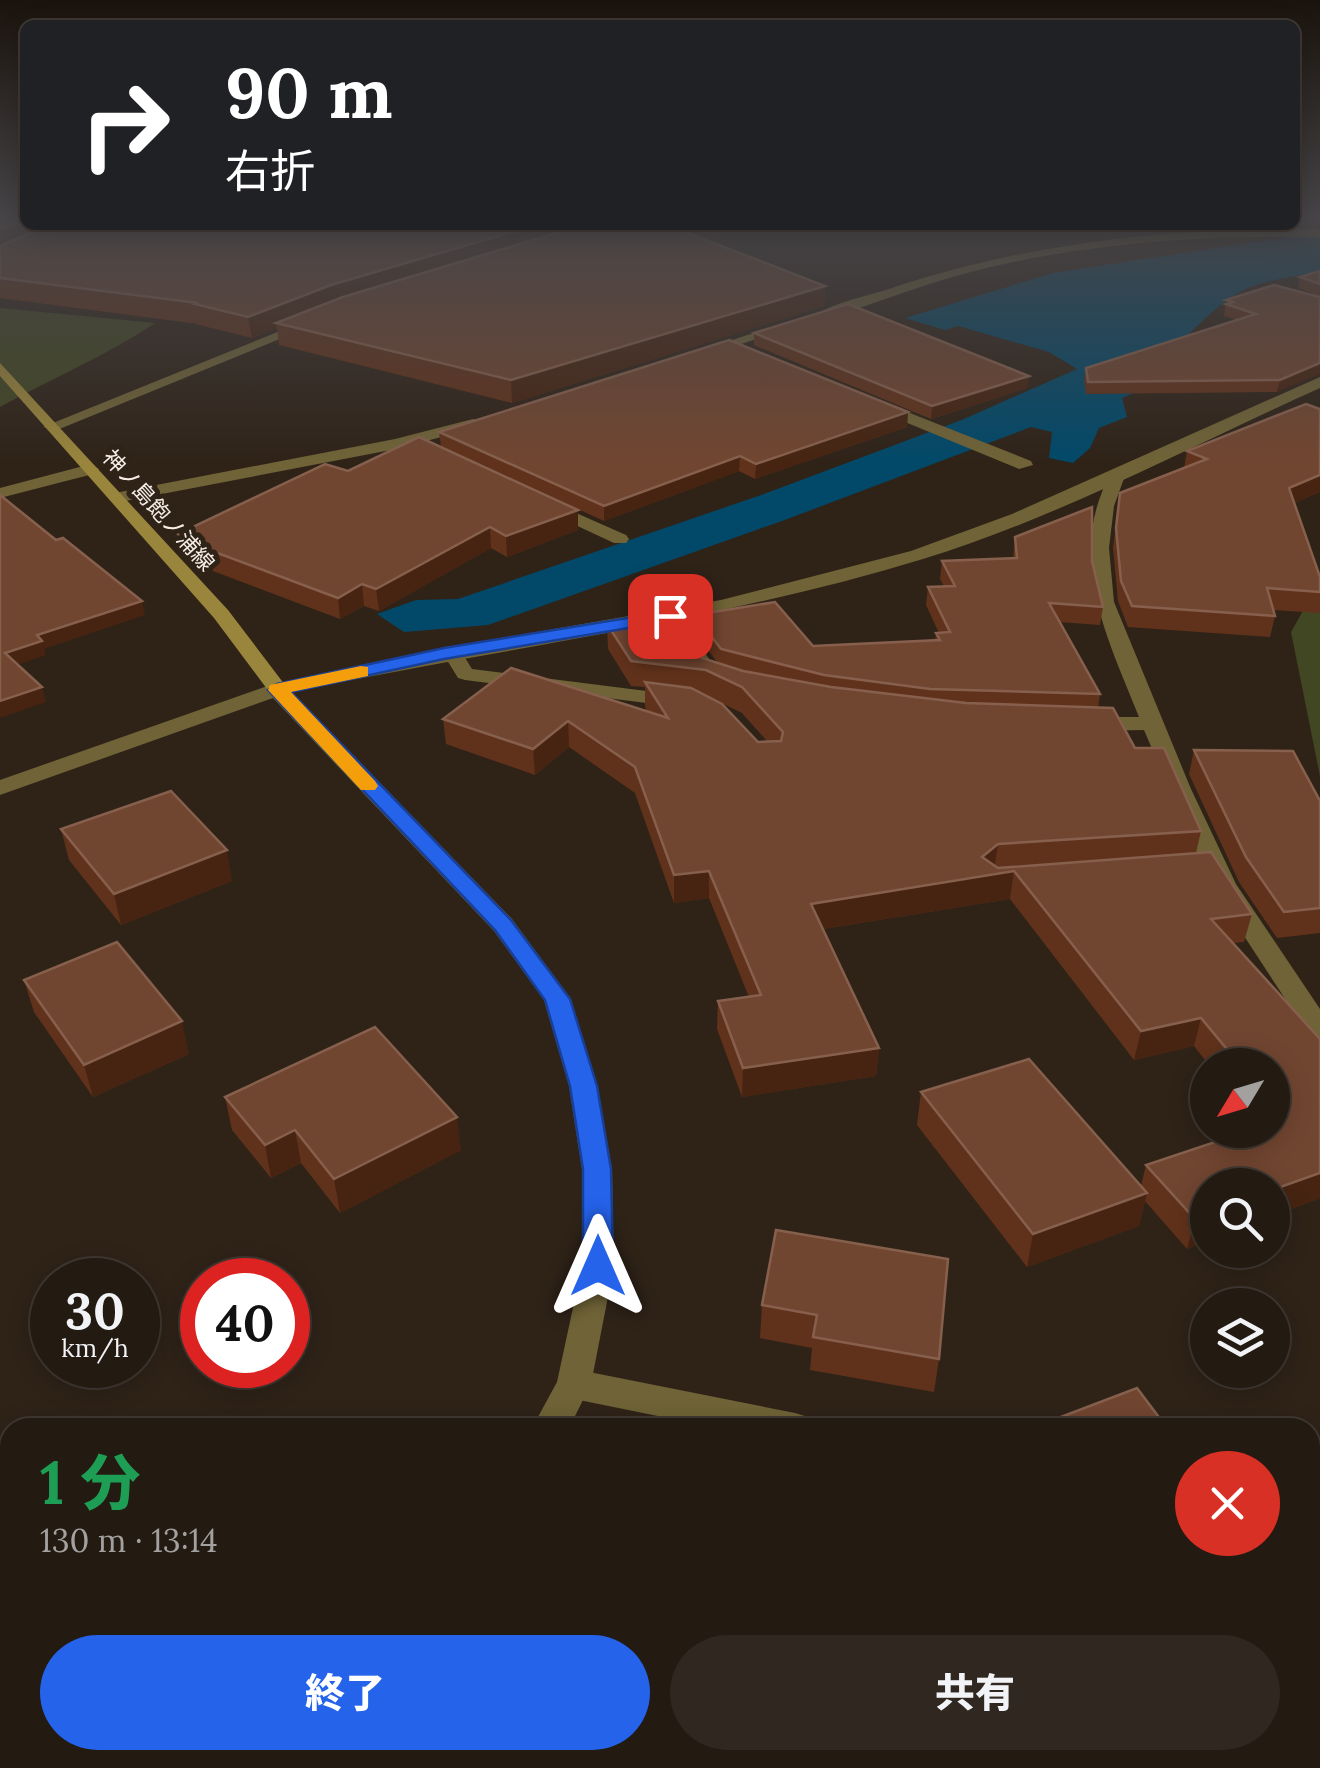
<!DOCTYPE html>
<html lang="ja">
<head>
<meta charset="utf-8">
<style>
  body { margin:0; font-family:Lora,"Noto Sans JP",serif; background:#2f2720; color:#f1f3f6; height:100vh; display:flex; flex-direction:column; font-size:38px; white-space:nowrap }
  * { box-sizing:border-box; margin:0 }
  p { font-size:32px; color:#a3a19f }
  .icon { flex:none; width:55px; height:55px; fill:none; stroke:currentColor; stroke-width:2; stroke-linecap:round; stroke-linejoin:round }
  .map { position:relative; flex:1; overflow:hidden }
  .drawer { position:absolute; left:0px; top:1418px; width:1320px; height:352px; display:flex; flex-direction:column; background:#231a12; border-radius:30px 30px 0 0; box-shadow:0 5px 25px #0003,0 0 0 2px #403832 }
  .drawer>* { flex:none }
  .hud { position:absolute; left:20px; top:20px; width:1280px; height:210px; border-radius:15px; box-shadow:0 5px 25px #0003,0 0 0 2px #403832; background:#202124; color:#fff; overflow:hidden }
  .needle { width:65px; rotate:232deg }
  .fabs { position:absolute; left:1190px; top:1048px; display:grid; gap:20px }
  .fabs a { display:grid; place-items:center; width:100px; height:100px; border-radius:50%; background:#231a12; box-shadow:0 5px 25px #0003,0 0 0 2px #403832; font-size:50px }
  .speed { position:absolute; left:30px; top:1258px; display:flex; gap:20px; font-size:50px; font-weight:700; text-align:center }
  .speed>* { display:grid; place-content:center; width:130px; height:130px; border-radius:50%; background:#231a12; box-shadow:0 5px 25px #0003,0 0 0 2px #403832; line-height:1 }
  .speed small { font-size:25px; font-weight:400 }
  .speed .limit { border:15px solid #d22; background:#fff; color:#111 }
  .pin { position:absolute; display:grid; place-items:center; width:85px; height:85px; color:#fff; margin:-42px; border-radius:20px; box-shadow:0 5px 15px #0006 }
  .me { position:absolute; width:110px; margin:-55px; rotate:0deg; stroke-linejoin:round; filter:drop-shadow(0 0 8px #0008) }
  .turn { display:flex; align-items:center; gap:35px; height:210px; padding:0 40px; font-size:45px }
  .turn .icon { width:130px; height:130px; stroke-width:2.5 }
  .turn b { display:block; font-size:70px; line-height:85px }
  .round { display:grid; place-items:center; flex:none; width:105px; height:105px; border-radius:52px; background:#2f2720 }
  .overview { display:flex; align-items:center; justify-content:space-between; height:170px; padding:0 40px }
  h1 { font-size:60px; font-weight:800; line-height:75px; color:#1e9e55 }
  .button { display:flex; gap:20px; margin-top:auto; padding:20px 40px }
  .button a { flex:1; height:115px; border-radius:60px; background:#2563eb; color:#fff; font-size:40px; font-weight:800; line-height:115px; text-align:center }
  .button a+a { background:#2f2720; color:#f1f3f6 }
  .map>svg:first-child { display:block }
  .green { fill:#424723 }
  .water { fill:#024969 }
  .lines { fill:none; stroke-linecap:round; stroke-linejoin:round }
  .minor { fill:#6f6337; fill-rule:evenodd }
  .tertiary { fill:#6f6337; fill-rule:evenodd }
  .secondary { fill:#99853c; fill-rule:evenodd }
  .wall { fill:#61321b; fill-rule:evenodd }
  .shaded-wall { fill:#462411 }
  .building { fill:#714631; stroke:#86604d; stroke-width:2.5 }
  .route { fill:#2563eb; stroke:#184099; stroke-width:2.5 }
  .slow { fill:#f59e0b }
  .labels { text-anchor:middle; stroke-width:10; stroke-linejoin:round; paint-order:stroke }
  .far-street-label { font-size:22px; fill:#f6ede6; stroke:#2f2318 }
</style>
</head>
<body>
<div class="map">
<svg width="1320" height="1768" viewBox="0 0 1320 1768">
  <rect width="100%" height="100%" fill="#2f2318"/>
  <!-- green -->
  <g class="green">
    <path d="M0,308L155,323C106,356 52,378 0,407Z"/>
    <path d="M1320,581V776L1291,632Z"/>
    <path d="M518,1760H703L706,1768H513Z"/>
  </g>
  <!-- water -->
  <path class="water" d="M1320,232V272C1247,284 1240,284 1186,337L1190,369L1122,398L1127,417L1099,428L1090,448L1073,463L1049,458L1052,432L1031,427L782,521L488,625L404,632L377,614L416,600L458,599L764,494L964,419L1077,369L1049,352L958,326L945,330L905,318L1053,273Z"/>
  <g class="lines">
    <!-- minor -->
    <g class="minor">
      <path d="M877,400L1031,461L1033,465L1019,469L871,408L869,405Z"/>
      <path d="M91,464L99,469L97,473L0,498V488Z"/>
      <path d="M1118,468L1126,473L1114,506L1109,548L1114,602L1191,789L1236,884L1320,1009V1039L1310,1037L1210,884L1144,730L1087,731L1076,724L1087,717H1139C1111,646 1071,569 1102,492C1106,482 1107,472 1118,468Z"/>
      <path d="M549,501L626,535L629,539L626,543H614L543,510V502Z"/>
      <path d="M670,610L677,612L718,672L715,676L708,678L701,676L660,616Z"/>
      <path d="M452,646L459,648L472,669L678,695L689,701L678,707L465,680L458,678L442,652Z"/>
      <path d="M574,1369L795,1413L808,1417L813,1428H717L574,1399L562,1394L557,1384L562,1374Z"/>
      <path d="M1108,1760H1152L1155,1768H1111Z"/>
    </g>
    <!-- tertiary -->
    <g class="tertiary">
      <path d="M1320,229V237C1208,235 1096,242 986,268C932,281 879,302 826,319L814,316C834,302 868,296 892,288C1031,242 1174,227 1320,229Z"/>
      <path d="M302,322L314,325L57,430L43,427Z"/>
      <path d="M778,325L790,328L711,354L699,351Z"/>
      <path d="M1320,377V388C1193,445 1055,519 923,559C717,622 502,648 292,692L512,919L571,999L597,1086L612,1169L614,1266L591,1384L569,1428H532L557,1382L582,1266V1169L569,1086L544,1000L494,931L273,698L0,795V780L270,685L444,648L721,600L911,551L1012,514Z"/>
      <path d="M473,419L479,421V427L396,449L120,502L111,497L120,492L395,439Z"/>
      <path d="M341,1760H385L382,1768H338Z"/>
    </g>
    <!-- secondary -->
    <path class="secondary" d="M0,363L228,610L288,689L284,693H270L214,618L0,376Z"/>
  </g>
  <!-- wall -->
  <g class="wall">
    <path d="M0,216L26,225L28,234L93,227L707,240L825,286L824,306L512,403L279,345L277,328L252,338L199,325L198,324L0,298Z"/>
    <path d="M1295,216H1320V221L1295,222Z"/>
    <path d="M1040,225H1076L1059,230Z"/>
    <path d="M1103,225H1208L1107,228Z"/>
    <path d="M1320,271V296L1298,288L1300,277Z"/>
    <path d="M1320,297L1277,392L1086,394L1084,380L1086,368L1237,320L1224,316L1226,300Z"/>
    <path d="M754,333L1029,376L1027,388L931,419L754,345Z"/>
    <path d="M1320,409V492L1294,503L1320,577V613L1273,610L1275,616L1270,637L1128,627L1118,601L1113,548L1120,493L1184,468L1187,451Z"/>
    <path d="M908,412L907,427L755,479L739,471L604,521L441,446L439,432Z"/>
    <path d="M348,471L578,510V530L507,557L491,548L379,611L364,606L340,619L189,562L182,555L178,534Z"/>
    <path d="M1015,537L1092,561L1103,607L1100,625L1059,622L1100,694L1098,708L1135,748L1201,831L1196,853L1252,914L1244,942L1233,943L1320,1198L1187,1249L1145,1201L1139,1226L1027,1267L917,1125L921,1092L1141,1186L1146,1165L1272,1130V1065H1209L1194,1046L1134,1060L1010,899L823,929L879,1048L876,1076L742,1097L717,1029L718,1001L749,997L709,898L674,903L635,793L569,747L535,775L446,744L443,719L647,711L645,707V687L631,686L608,649L607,624L687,645L702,658L717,662L695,633V615L813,646L935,641L936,633H939L926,605L928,587L944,586L940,579L942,561L1013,558ZM705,695L742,713L767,741L758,742Z"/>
    <path d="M1194,750L1320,801V933L1277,938L1239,882L1189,774Z"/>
    <path d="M61,829L232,881L121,925L69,860Z"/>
    <path d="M24,980L189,1054L93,1097L34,1012Z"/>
    <path d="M225,1097L461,1150L340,1213L301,1163L271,1178L232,1130Z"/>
    <path d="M948,1259L939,1359L934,1392L810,1370L812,1348L760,1338L762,1305Z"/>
    <path d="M743,1760H955L959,1768H746Z"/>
    <path d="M1262,1760H1310L1320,1768H1267Z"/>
  </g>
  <!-- shaded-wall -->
  <g class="shaded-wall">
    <path d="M25,219L29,238L0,252V230Z"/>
    <path d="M536,225H601L276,323L277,328L252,338L248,317L331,285Z"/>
    <path d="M695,225H753L679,249L680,230Z"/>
    <path d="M1060,225H1076L1059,230Z"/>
    <path d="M825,286L824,306L512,403L511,380Z"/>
    <path d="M1320,363V374L1277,392L1280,380Z"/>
    <path d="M1029,376L1027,388L931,419L932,406Z"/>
    <path d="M908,412L907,427L755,479L756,464Z"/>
    <path d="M740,456L739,471L604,521V506Z"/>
    <path d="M1320,475V492L1285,507L1289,488Z"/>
    <path d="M578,510V530L507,557L506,536Z"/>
    <path d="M490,527L491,548L379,611L376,589Z"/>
    <path d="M362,584L364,606L340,619L338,598Z"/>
    <path d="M142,601L145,615L44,649L46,655L8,668L5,653L37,635Z"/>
    <path d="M42,687L46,702L0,718V701Z"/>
    <path d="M568,721L569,747L535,775L533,749Z"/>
    <path d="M998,844L994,871H1014L1010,899L809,931L811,904L982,857Z"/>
    <path d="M227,850L232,881L121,925L114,894Z"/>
    <path d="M709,871V898L674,903V875Z"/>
    <path d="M1201,1018L1194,1046L1134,1060L1141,1031Z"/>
    <path d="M182,1021L189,1054L93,1097L84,1065Z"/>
    <path d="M879,1048L876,1076L742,1097L743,1068Z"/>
    <path d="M457,1117L461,1150L340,1213L334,1179Z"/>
    <path d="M295,1130L301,1163L271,1178L265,1145Z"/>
    <path d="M1320,1173V1198L1272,1216V1190Z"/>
    <path d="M1147,1193L1139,1226L1027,1267L1033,1234Z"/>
    <path d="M1208,1215V1241L1187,1249L1195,1219Z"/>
  </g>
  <!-- building -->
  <g class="building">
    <path d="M0,216L25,219L0,230Z"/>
    <path d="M48,225H75L93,227L99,225H129L153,229L167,225H536L331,285L248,317L195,304L198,303L0,278V246Z"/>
    <path d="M583,225H695L680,230L825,286L511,380L276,323L343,297Z"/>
    <path d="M1320,271V284L1300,277Z"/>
    <path d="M1274,285L1320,297V363L1280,380L1088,382L1086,368L1256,314L1226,304L1233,302L1226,300Z"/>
    <path d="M848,304L1029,376L932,406L754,333Z"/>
    <path d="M729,340L908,412L756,464L740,456L604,506L439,432Z"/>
    <path d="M1306,404L1320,409V475L1289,488L1320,577V592L1267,588L1275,616L1132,606L1121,581L1116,528L1120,493L1207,459L1187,451Z"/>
    <path d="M419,437L578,510L506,536L490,527L376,589L362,584L338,598L185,541L178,534L325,464L348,471Z"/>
    <path d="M0,495L56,540L63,538L142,601L37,635L42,641L5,653L42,687L0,701Z"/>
    <path d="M1092,507V561L1103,607L1049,603L1100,694L930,689L824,675L721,649L695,615L775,602L813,646L940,640L936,633L950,632L928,587L955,586L942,561L1017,558L1015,537Z"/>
    <path d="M668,614L687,645L702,658L743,671L831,687L966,703L1113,708L1135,748H1164L1201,831L998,844L982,857L998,868L1211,852L1252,914L1211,919L1320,1039V1173L1272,1190V1185H1208V1215L1195,1219L1146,1165L1251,1130H1272V1123L1285,1119L1272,1104V1065H1240L1201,1018L1141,1031L1014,871L811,904L879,1048L743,1068L718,1001L761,995L709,871L674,875L635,767L568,721L533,749L443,719L511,668L668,718L645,682L691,688L722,704L758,742L781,741L783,732L742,687L706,670L631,661L607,624Z"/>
    <path d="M1194,750L1293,751L1320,801V908L1284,912L1246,857Z"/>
    <path d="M171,791L227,850L114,894L61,829Z"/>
    <path d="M117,942L182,1021L84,1065L24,980Z"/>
    <path d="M375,1027L457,1117L334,1179L295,1130L265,1145L225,1097Z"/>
    <path d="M1029,1059L1147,1193L1033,1234L921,1092Z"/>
    <path d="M776,1230L948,1259L939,1359L813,1337L817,1315L762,1305Z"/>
    <path d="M1137,1388L1167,1428H1032Z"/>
    <path d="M1314,1557L1320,1564V1768H1303L1298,1760H1310V1559Z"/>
    <path d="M759,1760H955L959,1768H762Z"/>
  </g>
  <!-- sky -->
  <linearGradient id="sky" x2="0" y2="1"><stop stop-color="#1a130d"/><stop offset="0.47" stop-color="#474548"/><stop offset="1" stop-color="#474548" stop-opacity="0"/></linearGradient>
  <rect width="1320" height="463" fill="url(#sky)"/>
  <!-- route -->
  <path class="route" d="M670,611L678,616L676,620L444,659L291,692L511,920L570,999L597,1086L611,1169L613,1266L608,1274L598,1277L587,1274L583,1266V1169L570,1086L545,1000L495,930L268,690L277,684L444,648Z"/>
  <!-- slow -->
  <path class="slow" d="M361,666L368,667V676L291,692L375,781L378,786L375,790H361L268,690L270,685Z"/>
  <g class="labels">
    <!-- far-street labels -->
    <g class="far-street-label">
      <text transform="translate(159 510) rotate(48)" y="8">神ノ島飽ノ浦線</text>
    </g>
  </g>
</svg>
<div class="fabs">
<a><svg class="needle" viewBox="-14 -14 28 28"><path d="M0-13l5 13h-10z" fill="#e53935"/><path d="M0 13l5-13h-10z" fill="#a3a19f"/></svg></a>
<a><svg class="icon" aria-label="search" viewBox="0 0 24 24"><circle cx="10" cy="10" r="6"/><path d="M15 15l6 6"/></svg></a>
<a><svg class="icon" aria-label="layers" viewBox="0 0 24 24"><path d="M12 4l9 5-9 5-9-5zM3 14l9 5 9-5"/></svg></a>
</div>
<div class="speed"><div>30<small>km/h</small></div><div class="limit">40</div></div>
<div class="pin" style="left:670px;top:616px;background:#d93025"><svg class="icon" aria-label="arrive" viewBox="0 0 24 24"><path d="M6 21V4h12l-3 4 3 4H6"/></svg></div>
<svg class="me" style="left:598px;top:1266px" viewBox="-20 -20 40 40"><path d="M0-17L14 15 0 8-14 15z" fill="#2563eb" stroke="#fff" stroke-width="4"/></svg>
<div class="hud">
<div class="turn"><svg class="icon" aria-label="right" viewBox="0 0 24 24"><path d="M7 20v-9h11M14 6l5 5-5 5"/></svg><div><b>90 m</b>右折</div></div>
</div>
<section class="drawer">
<div class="overview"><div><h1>1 分</h1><p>130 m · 13:14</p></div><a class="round" style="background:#d93025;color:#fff"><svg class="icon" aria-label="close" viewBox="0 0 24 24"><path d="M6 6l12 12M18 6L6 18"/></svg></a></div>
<div class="button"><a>終了</a><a>共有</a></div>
</section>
</div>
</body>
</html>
